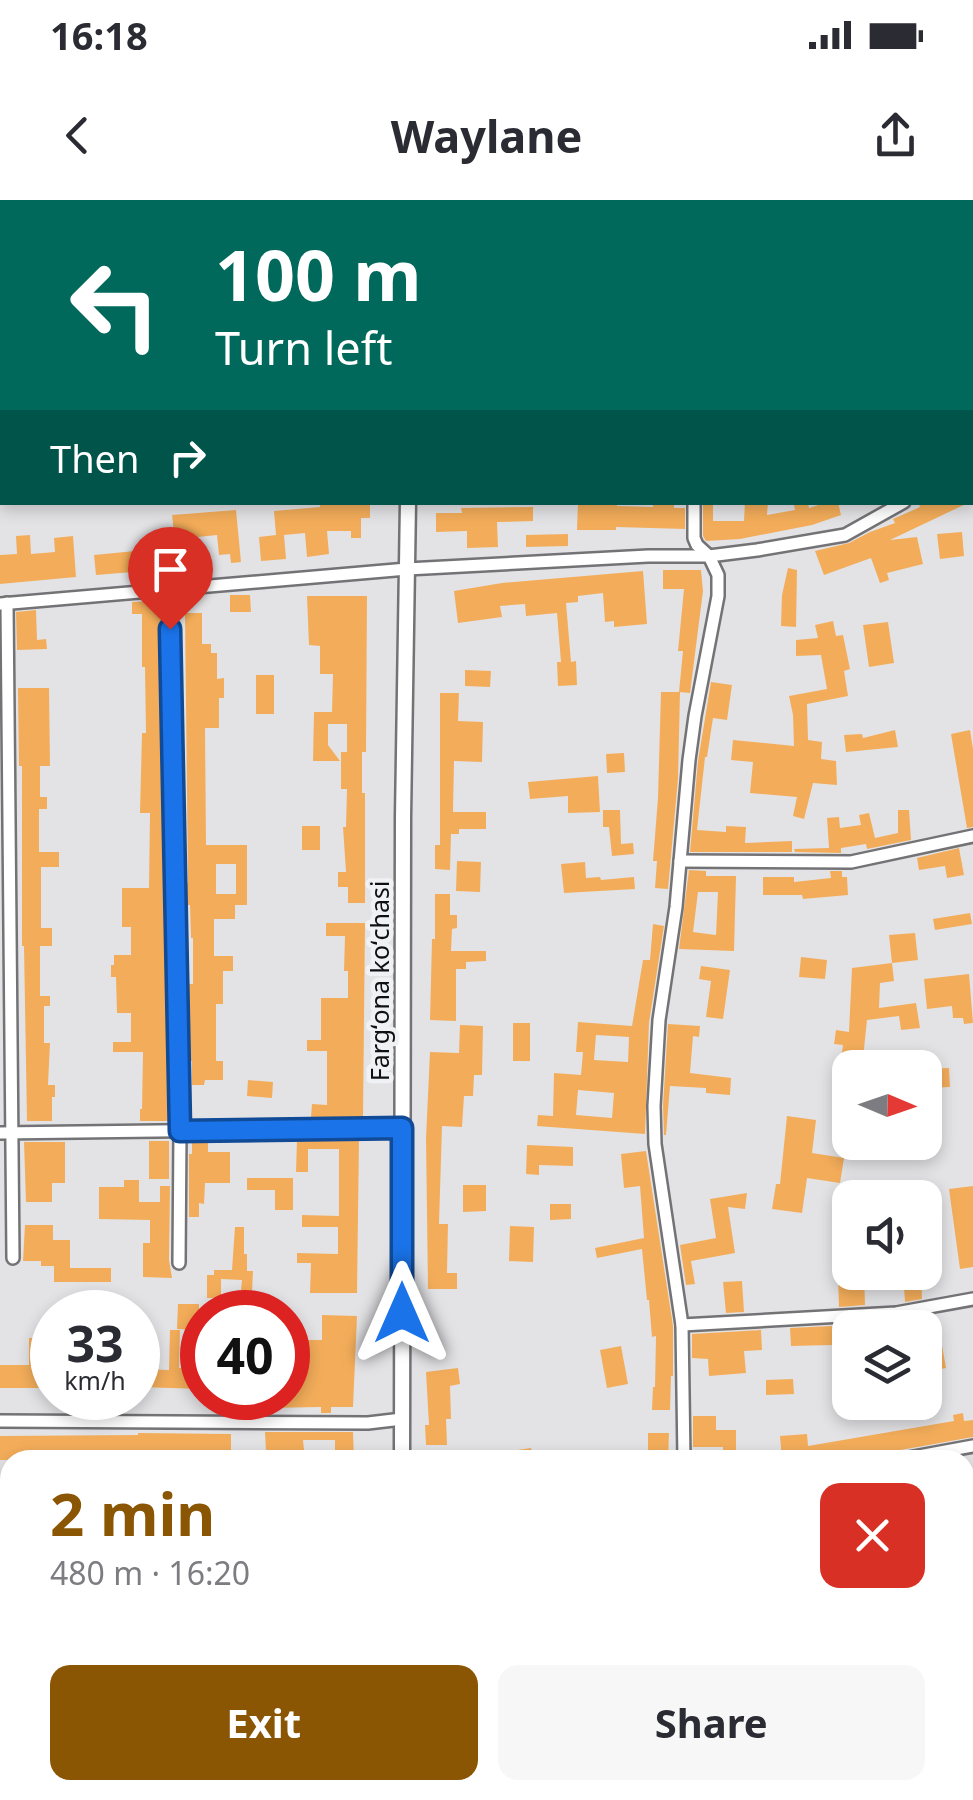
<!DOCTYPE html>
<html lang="en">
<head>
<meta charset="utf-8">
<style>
  body { margin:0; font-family:"Noto Sans",sans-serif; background:#f7f7f7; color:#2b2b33; height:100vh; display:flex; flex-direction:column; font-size:38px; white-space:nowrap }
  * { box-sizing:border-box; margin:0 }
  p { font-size:32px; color:#7c7c81 }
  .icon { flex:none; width:55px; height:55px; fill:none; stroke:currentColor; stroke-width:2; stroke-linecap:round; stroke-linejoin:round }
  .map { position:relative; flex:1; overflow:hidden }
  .side { position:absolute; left:0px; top:1250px; width:975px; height:350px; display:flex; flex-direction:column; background:#fff; border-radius:30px 30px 0 0; box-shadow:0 5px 15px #0003 }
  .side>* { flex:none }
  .hud { position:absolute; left:0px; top:0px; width:975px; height:305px; box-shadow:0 5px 15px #0003; background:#00695c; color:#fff; overflow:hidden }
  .needle { width:65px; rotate:92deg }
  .buttons { position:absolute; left:832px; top:850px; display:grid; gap:20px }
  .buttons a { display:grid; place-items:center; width:110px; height:110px; border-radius:20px; background:#fff; box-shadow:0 5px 15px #0003; font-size:50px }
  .speed { position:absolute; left:30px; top:1090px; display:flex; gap:20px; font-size:50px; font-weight:700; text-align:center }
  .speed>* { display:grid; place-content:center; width:130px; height:130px; border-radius:50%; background:#fff; box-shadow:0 5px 15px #0003; line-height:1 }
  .speed small { font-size:25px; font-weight:400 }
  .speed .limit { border:15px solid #d22; background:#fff; color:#111 }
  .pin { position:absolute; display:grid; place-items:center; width:85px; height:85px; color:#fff; margin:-102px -42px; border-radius:50% 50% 50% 0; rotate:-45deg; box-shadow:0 0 10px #0007 }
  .pin .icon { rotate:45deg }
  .me { position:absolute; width:110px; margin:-55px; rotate:0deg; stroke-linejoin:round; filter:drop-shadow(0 0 8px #0008) }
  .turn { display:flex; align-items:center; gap:35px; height:210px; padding:0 50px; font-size:45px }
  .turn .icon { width:130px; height:130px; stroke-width:2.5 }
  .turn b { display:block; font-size:70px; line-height:85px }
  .then { display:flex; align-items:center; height:95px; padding:0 50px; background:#0003; gap:20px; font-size:38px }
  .round { display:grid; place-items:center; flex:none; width:105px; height:105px; border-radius:20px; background:#f7f7f7 }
  .head { display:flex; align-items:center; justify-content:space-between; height:170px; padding:0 50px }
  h1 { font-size:60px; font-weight:700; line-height:75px; color:#8a5603 }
  .cta { display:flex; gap:20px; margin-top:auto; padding:20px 50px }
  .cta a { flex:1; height:115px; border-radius:20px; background:#8a5603; color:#fff; font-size:40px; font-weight:700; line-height:115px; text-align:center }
  .cta a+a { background:#f7f7f7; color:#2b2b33 }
  .status { display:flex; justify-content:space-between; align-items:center; height:70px; padding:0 50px; background:#fff; direction:ltr }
  .status svg { height:28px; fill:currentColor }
  header { display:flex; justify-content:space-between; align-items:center; height:130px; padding:0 50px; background:#fff; font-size:45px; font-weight:700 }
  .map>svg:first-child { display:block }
  .built { fill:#d5d6e0 }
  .building { fill:#f3ad5a; fill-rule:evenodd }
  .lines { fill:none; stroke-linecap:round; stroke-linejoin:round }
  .minor-casing { stroke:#737376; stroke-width:16 }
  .tertiary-casing { stroke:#737376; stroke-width:19 }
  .minor { stroke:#fff; stroke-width:11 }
  .tertiary { stroke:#fff; stroke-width:14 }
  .route-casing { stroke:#114b97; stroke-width:25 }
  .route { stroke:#1a73e8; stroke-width:18 }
  .labels { text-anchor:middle; stroke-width:9; stroke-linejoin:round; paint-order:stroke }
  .street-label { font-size:25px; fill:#0f1011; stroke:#f0f1f4 }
</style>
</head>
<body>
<div class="status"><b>16:18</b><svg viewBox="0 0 49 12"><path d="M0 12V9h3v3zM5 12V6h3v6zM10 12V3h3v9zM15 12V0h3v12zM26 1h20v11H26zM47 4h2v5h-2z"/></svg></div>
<header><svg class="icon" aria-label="back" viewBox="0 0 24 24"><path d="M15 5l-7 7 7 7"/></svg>Waylane<svg class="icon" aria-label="share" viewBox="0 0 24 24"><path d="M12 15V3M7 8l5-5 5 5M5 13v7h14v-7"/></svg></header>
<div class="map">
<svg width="973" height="1600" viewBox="0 0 973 1600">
  <rect width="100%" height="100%" fill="#e3e3e6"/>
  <!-- built -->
  <path class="built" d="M0,1555H10V1590H195L196,1600H0Z"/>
  <!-- building -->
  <g class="building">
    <path d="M320,302L370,303V318H361V338H351V331H327L329,354L307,357L305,333L284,335L286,359L261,361L259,337L276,335L274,311L320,307Z"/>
    <path d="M578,302H617V306L653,307V302H674V308H685V329L616,327V330H577Z"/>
    <path d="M703,302H713V321H744L745,302H768L767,315L795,310L794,305L805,302H808L809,308L828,302H838L841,315L812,325L740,339L706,341L703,336Z"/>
    <path d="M918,302H970L890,340L917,337L923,364L887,373L889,380L880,383L871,358L824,375L815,351L849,343L870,332L895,323L893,319L920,307Z"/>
    <path d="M533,307V321L497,322L498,347L467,348V331L436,332V313H462L461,308Z"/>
    <path d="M236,310L241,362L231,363L230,354L219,355L217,335L198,337L201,365L178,368L172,315Z"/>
    <path d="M962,332L964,356L940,359L937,334Z"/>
    <path d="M568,334V346L526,347V335Z"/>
    <path d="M30,335L31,354L55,352L54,338L73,336L76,377L0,384V355L17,354L16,336Z"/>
    <path d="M155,337L157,370L96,375L94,355L145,350L144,338Z"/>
    <path d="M788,368L797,370L796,427L781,426L782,395Z"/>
    <path d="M663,370H701L703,391L690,493L679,492L683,451H678L684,389H663Z"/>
    <path d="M643,371L647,424L614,427V421L605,422L603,393L578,396V402L566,403L571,462L576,461L577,485L558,486L557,462H561L557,413L526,416L525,404L500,406L502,417L458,423L454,391L502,383Z"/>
    <path d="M230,395H250L251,412H230Z"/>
    <path d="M307,396H367L366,552H362V593H365V703H348V687H338V672H346L343,627H346L347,589H341V552H347V524H328V545L340,561H313L314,512H332L333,474H320V446L309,445Z"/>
    <path d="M161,401L170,921H140V909H142L143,852H113V842H131V813H117L116,777H111V765H114V755H131V727H122V688H149L150,613H140L142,533H146L145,467H142V414H132V402Z"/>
    <path d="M36,410L37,440L46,439L47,449L17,450L16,412Z"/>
    <path d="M185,413H202V444H211V453H217V479L224,478V498H219V528H205L206,645H247V705H235V719H214V756H233V771H223V804H216V861H223V880H205L204,885H192V861H188L187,784H193V738H191L190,705H185V683H188ZM216,664H236V694H216Z"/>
    <path d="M833,421L836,436L843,435L850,469L844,471L848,496L807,504L808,540L822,542L821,559L836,561L837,585L813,583L804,619L793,616L797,597L750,593L753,562L731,560L733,540L794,546L793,515L789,496L827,489L821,455L796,456V440L818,438L815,425Z"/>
    <path d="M888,422L894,463L869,467L863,425Z"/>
    <path d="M465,470L491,471L490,487L465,486Z"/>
    <rect x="256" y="475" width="18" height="39"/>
    <path d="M711,482L732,485L727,520L713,518L707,557H705L697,630L726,632V626L746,627L745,643L792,641V652H690L698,561Z"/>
    <path d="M18,488H49L50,566H40V597H47V609H39V652H59V667H41V728H52V746H40V796H50V806H44V843H50L48,885H55V897H52V921H27L24,746H22V566H19Z"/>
    <path d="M661,492H680L678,579L668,689L655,688L657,661H653L658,598Z"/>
    <path d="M440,493H459L458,521L483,522L482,562L454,561L453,612H486V629H459V634H451L450,670L435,669V645H440Z"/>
    <path d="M895,530L898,547L846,552L844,535L862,534L863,538Z"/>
    <path d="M970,530L973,549V627L967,628L951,534Z"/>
    <path d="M624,553L625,572L607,573L606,554Z"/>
    <path d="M598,576L600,612L568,613V596L530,599L528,582Z"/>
    <path d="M603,610H620L621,644L633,643L634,654L612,656L609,627H603Z"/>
    <path d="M898,610H909L911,640L867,649L866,644L841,648V653L795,652L794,649L829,648L827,618L839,617L840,628L861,625L859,615L869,613L875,638L898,633Z"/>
    <rect x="302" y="626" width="18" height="24"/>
    <path d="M959,648L964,675L947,678L945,666L919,670L917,658Z"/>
    <path d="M457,661L481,662L480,692L456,691Z"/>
    <path d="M585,662L586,678L600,677L601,680L634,677L635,689L564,693L561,664Z"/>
    <path d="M689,670L706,671V676H736L734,751L679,749ZM698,692H718L716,735L693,732Z"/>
    <path d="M830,671H842V677H847L848,695L803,699L802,695H763V677H794V682L831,678Z"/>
    <path d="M435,694H450V715H457V728L452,729L451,751H486V761L466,762V769H456V821L430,820L432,739H435Z"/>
    <path d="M970,713L972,724L935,730L933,719Z"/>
    <path d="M326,723H365L363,917H311L312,904L327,905V851H307V840H321V798H348V771H344L345,736H326Z"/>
    <path d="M653,724L664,726L649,823L645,934L537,926L538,915L553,916L554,873L581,875L583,852H576L578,822L632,826L643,760H650ZM596,835L629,837L628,862L594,860ZM578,890L614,893L612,918L576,915Z"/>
    <path d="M915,733L918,760L892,763L889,735Z"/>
    <path d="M801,757L827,760L825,779L799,777Z"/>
    <path d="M892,763L894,781L880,783L879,808L916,803L920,828L901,830L899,816L867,820L862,868H850V874L839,873L843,845L834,844L836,830L849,832L852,768Z"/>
    <path d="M701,766L730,770L723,819L706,817L711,781L699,779Z"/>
    <path d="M969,774L973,823L964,824L963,818H953L952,806L927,809L924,779Z"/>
    <rect x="513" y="823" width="17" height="38"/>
    <path d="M668,824L700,826L699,837L693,836L690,873L731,878L730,895L706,893V888L670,886L666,935H664L663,906Z"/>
    <path d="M460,825L483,826L482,875H474L473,896H464L462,927L442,926L439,1024H448L447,1073H457V1089H428L426,938L430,852L459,853Z"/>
    <path d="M949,868L950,887L928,888L927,869Z"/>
    <path d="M248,880L273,882L272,898L247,896Z"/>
    <path d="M787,916L816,920L812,953L844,958L840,983L807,978L802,1013L772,1009L776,984H780Z"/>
    <path d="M359,938L357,1093H310L311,1063H297V1053L338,1054V1027H302V1015L339,1016V949H308V972H296L297,939Z"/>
    <rect x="149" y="941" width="20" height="38"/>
    <path d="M192,941H208V952H230V983H205L204,1004L199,1003V1017H189V954H192Z"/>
    <path d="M24,942H65V983H52V1002H26Z"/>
    <path d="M527,945L573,947V966L539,965V975L526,974Z"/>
    <path d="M646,951L673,1126V1176H671L670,1210H652L653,1187H655L656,1136L652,1137L649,1100H647L642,1049L597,1058L595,1048L644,1038L640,986L624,988L621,954Z"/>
    <path d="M247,978H293V1010H275V990H247Z"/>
    <path d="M124,980H139V1002H160V986H170L169,1060L172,1078L143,1077V1043H150V1020L99,1019V987H124Z"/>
    <path d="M463,985H486V1011L463,1012Z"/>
    <path d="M973,986V1067L960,1069L949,989Z"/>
    <path d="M747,993L745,1009L728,1007L735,1053L691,1061L695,1084L686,1085L680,1045L716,1038L710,999Z"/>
    <path d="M550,1004H571V1019L550,1020Z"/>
    <path d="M25,1025H53V1040H70V1068H111V1082H54V1066H41V1061H23Z"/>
    <path d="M510,1026L534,1027L533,1062L509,1061Z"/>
    <path d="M235,1027H244V1054H247V1071H253L252,1091L241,1090L242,1080L221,1079V1098H207V1075H214V1070H232Z"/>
    <path d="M837,1047H850V1072H864L865,1105L839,1107Z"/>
    <path d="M903,1072H921L922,1099L905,1102Z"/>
    <path d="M742,1081L744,1112L726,1113L723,1082Z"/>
    <path d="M178,1104H199V1130L177,1129Z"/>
    <path d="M322,1115L357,1116L353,1207H331V1213H321V1207L264,1208V1198H288V1191H299L300,1168H294V1140H322Z"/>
    <path d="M852,1125L850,1128V1186H833L832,1145L791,1146L790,1128Z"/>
    <path d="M170,1130H180L179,1168H202V1189L138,1187V1169L169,1170Z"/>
    <path d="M761,1130L762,1150L744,1151L746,1173L709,1176L708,1159L692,1158V1134Z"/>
    <path d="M29,1138H40L39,1171H52V1188H0V1165H29Z"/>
    <path d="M941,1140L946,1168L925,1172V1143Z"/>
    <path d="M621,1146L628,1184L607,1188L600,1150Z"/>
    <path d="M458,1168L460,1184L450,1186L451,1219H446L447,1245H426L425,1225H429L426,1172Z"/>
    <path d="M793,1179L794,1194L766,1195V1180Z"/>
    <path d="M963,1213L964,1221L973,1220V1237L845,1260H782L780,1236L807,1234L808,1246L954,1221L953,1215Z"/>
    <path d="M693,1216H716V1230H736V1260H723V1247H693Z"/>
    <path d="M265,1232H353L354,1260H335V1240H303L305,1260H292V1250L266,1251Z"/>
    <path d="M138,1233L231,1234V1260H138V1253L80,1252V1260H0V1236L138,1235Z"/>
    <path d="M648,1233H669L668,1260H648Z"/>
    <path d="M531,1248L533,1260H492L491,1254Z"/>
    <rect x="57" y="1590" width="37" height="10"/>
    <path d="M787,1590L788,1600H749V1592Z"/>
  </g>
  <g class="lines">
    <!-- minor casing -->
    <g class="minor-casing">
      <g id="minor">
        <path d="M63,0V2"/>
        <path d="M197,0V2"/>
        <path d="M722,2V0"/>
        <path d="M0,149H2"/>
        <path d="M972,194L973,193"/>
        <path d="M972,227L973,229"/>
        <path d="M0,238H2"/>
        <path d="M972,264H973"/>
        <path d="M170,390L180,931L179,1063"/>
        <path d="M7,403L13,1058"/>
        <path d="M0,404L407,369L648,356H709L757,350L845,335L904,302"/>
        <path d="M680,661L851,662L973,636"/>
        <path d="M0,933L403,928"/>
        <path d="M682,1125L896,1113L973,1099"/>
        <path d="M0,1221L368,1223L402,1219"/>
        <path d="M684,1260L682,1125L655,944L654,906L659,820L676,707L689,560L695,516L718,396V375L709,356L697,345L694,338V302"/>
        <path d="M897,1260L973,1246"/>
        <path d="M965,1421L973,1419"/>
        <path d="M0,1539L10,1538"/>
        <path d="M887,1590L888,1600"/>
        <path d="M619,1600V1590"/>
      </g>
    </g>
    <!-- tertiary casing -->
    <g class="tertiary-casing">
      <g id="tertiary">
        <path d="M407,0V2"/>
        <path d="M402,1260L403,617L408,302"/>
        <path d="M401,1600V1590"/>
      </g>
    </g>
    <!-- minor -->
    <use href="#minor" class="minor"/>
    <!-- tertiary -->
    <use href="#tertiary" class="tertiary"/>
  </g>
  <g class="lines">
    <!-- route casing -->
    <g class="route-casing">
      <path id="route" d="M170,429L180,931L402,928V1113"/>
    </g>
    <!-- route -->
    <use href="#route" class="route"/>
  </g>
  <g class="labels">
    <!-- street labels -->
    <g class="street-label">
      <text transform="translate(380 781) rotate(-90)" y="9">Fargʻona koʻchasi</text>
    </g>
  </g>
</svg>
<div class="buttons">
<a><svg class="needle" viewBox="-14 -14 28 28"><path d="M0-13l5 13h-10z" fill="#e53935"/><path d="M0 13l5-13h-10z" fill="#7c7c81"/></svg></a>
<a><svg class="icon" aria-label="sound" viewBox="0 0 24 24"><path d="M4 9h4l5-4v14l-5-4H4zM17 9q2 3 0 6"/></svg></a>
<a><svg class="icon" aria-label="layers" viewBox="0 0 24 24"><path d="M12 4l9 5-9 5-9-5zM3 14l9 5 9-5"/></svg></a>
</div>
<div class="speed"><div>33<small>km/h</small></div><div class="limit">40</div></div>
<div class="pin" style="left:170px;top:429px;background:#d93025"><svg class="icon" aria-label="arrive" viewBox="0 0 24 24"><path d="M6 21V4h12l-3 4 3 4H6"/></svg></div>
<svg class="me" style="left:402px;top:1113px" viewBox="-20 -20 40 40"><path d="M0-17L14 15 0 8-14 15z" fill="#1a73e8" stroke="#fff" stroke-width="4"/></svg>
<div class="hud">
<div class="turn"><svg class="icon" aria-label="left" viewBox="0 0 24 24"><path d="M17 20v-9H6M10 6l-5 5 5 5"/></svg><div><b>100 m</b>Turn left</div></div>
<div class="then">Then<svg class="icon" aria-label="right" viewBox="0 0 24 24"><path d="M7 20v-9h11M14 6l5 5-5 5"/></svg></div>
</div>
<section class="side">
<div class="head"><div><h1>2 min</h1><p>480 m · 16:20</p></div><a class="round" style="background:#d93025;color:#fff"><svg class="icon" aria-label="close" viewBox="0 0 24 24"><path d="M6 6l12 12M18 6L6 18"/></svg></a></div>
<div class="cta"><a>Exit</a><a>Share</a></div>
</section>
</div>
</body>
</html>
